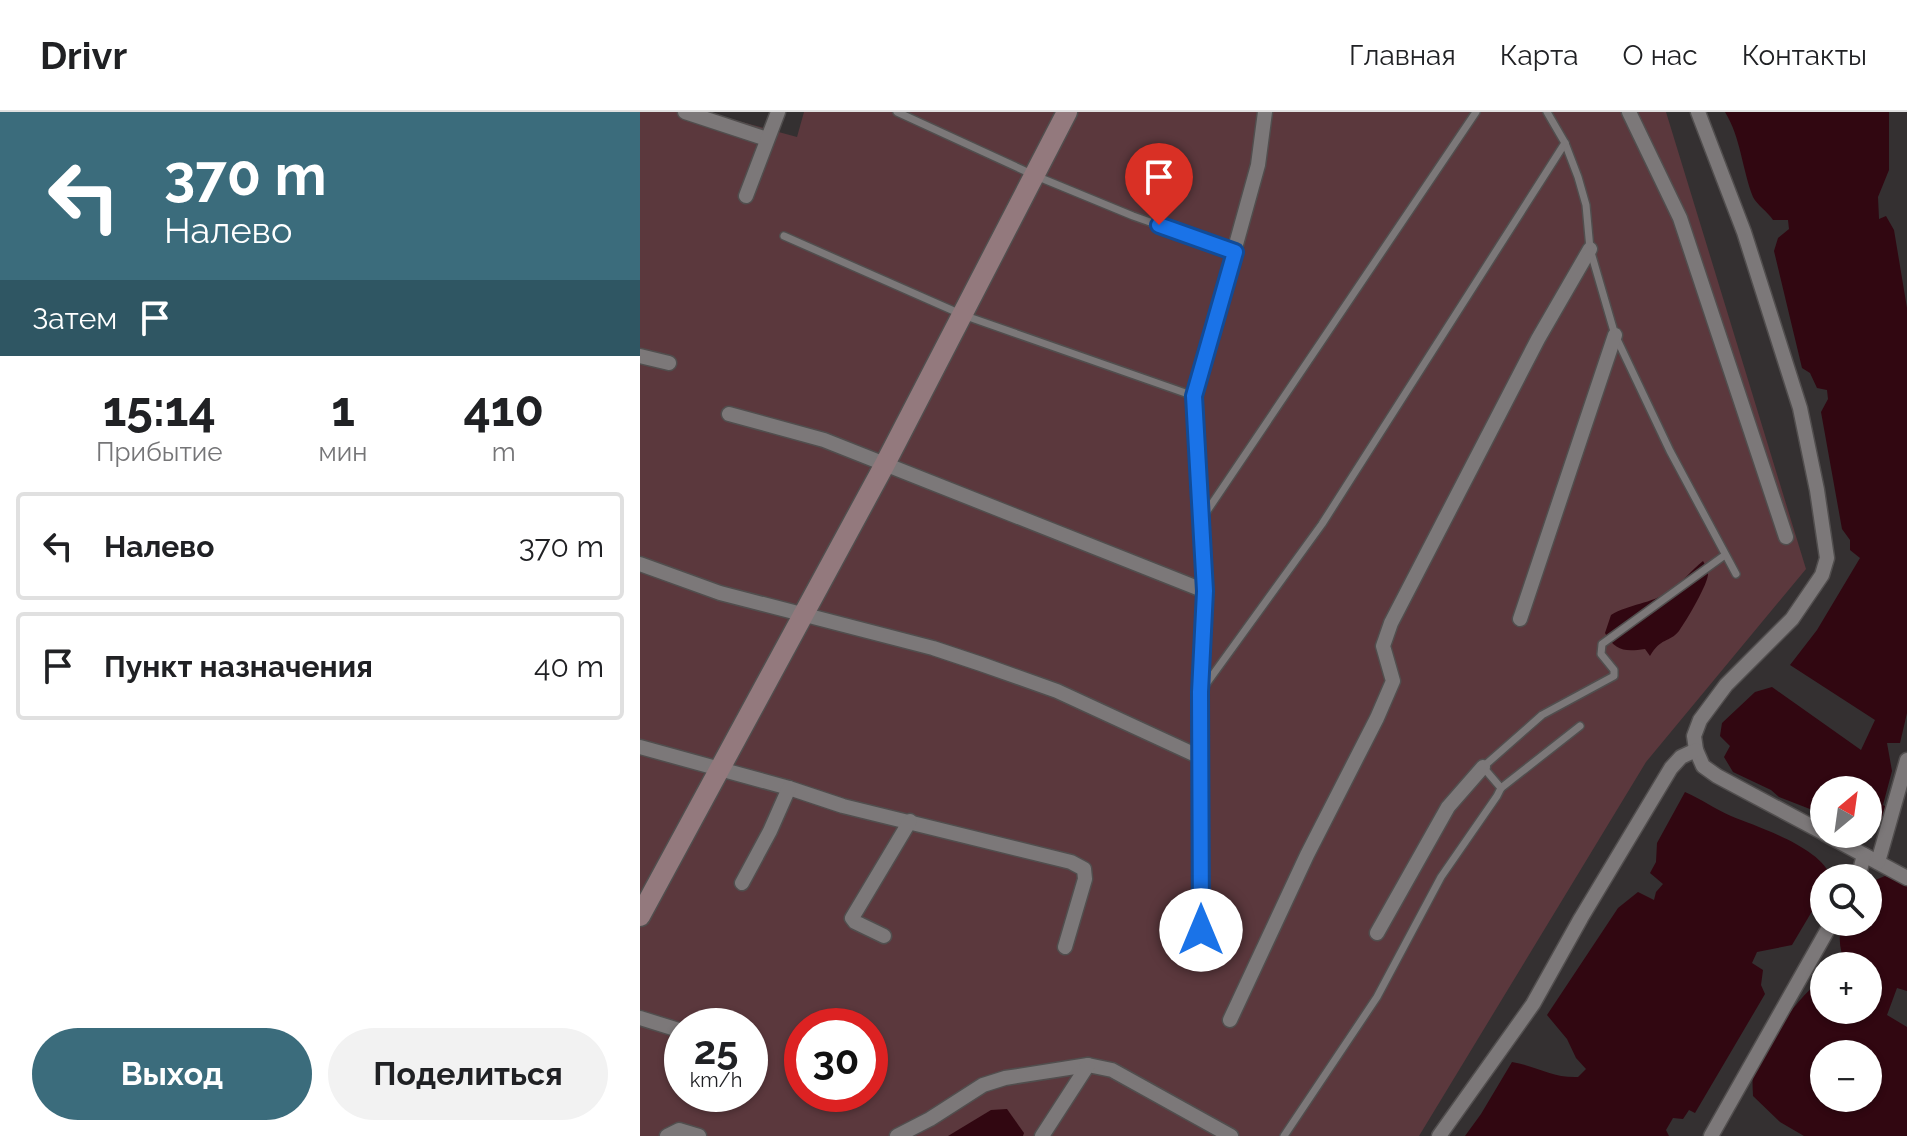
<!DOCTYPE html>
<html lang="ru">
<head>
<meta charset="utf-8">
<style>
  body { margin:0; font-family:Raleway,sans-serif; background:#f2f2f2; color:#202124; height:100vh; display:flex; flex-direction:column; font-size:30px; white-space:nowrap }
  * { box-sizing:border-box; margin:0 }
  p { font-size:26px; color:#757577 }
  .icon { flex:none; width:44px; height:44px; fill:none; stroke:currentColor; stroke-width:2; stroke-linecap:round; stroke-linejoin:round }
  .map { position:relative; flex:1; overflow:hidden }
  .sheet { display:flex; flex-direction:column; background:#fff; width:640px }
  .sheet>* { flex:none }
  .guide { background:#3b6c7c; color:#fff; overflow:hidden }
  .needle { width:52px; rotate:29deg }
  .buttons { position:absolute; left:1170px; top:664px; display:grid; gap:16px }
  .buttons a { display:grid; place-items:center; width:72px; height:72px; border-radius:50%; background:#fff; box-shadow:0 2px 6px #0004; font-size:40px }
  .speed { position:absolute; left:24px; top:896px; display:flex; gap:16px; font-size:40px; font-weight:700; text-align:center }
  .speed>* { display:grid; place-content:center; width:104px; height:104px; border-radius:50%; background:#fff; box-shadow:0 2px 6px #0004; line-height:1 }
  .speed small { font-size:20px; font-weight:400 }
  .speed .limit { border:12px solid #d22; background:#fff; color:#111 }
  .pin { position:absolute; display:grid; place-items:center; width:68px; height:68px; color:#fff; margin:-82px -34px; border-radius:50% 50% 50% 0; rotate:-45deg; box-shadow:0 0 8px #0007 }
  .pin .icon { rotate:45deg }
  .me { position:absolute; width:88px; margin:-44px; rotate:0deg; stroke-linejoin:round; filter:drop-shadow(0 0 6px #0008) }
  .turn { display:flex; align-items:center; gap:28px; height:168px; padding:0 32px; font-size:36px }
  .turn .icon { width:104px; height:104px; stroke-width:2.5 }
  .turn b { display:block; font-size:56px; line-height:68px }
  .then { display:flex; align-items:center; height:76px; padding:0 32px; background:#0003; gap:16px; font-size:30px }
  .eta { display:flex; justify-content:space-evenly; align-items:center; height:136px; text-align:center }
  .eta b { font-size:48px; font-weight:700; line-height:56px }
  .cta { display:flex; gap:16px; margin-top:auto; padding:16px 32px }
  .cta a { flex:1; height:92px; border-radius:48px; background:#3b6c7c; color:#fff; font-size:32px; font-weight:700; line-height:92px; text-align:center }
  .cta a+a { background:#f2f2f2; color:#202124 }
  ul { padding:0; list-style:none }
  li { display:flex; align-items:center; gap:24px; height:108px; margin:0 16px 12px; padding:0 16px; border:4px solid #e0e0e0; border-radius:8px }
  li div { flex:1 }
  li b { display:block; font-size:30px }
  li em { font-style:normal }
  header { display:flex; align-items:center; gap:48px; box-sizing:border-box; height:112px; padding:0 40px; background:#fff; border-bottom:2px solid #e0e0e0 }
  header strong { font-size:38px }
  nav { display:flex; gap:44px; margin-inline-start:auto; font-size:28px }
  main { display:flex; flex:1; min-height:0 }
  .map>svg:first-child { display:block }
  .green { fill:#5b383d; fill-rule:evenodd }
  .water { fill:#310711; fill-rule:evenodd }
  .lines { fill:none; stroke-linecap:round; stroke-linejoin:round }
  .lane-casing { stroke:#514e4e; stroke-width:10 }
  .street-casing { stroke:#514e4e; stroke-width:17 }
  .secondary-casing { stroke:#514e4e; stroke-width:23 }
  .lane { stroke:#7c7879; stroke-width:7 }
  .street { stroke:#7c7879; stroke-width:14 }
  .secondary { stroke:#93797d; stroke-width:20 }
  .route-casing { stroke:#114b97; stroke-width:20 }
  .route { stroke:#1a73e8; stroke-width:14 }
</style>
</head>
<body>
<header>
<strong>Drivr</strong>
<nav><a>Главная</a><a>Карта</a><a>О нас</a><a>Контакты</a></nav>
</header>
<main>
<section class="sheet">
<div class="guide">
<div class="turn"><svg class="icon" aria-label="left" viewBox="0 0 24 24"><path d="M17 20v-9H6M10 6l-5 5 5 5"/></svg><div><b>370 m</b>Налево</div></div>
<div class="then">Затем<svg class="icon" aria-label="arrive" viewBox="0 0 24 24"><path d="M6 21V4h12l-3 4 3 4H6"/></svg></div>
</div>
<div class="eta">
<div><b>15:14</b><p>Прибытие</p></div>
<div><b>1</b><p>мин</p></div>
<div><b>410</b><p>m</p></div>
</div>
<ul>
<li><svg class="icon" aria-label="left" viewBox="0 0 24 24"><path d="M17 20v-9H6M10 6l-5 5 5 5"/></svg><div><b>Налево</b></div><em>370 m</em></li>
<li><svg class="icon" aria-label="arrive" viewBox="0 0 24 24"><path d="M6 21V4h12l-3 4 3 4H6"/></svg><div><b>Пункт назначения</b></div><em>40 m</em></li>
</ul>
<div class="cta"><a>Выход</a><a>Поделиться</a></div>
</section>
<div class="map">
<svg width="1267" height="1024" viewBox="0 0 1267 1024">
  <rect width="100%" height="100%" fill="#343031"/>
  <!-- green -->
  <path class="green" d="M0,0H65L157,25L164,0H1026L1166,457L1006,650L779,1024H0ZM42,914H110V982H42ZM162,914H230V982H162Z"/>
  <!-- water -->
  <g class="water">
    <path d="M1085,0H1249V58L1238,85L1239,107L1246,104L1254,118L1267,196V601L1260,631H1247L1252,659L1243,693L1253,699L1246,710L1235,707L1228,717V678H1184V709L1175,699L1139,685L1131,678L1093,660L1084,645L1090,634L1080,624L1082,611L1115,580L1132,575L1221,638L1235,608L1150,553L1177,518L1220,446L1210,438V428L1202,417L1181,300L1188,287L1187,278L1177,276L1170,261L1162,256L1134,139L1138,126L1149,117L1148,108H1133C1128,100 1117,93 1113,85C1102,57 1101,26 1085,0Z"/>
    <path d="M1063,449C1065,453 1068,457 1068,461C1069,471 1046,509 1039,519C1029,531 1021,525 1010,544L1005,537C985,540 975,539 965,521L971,503C989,492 1011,492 1030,479C1041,471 1052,458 1063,449Z"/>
    <path d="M1045,680C1061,687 1075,697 1091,704C1118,715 1183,736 1191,766H1184V779L1152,833L1117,840L1112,851L1123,858L1121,873L1125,882L1055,1001L1049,998L1043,1007L1033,1006L1026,1018L1029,1024H825L841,1002L872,950C897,954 912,966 938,965L946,957L936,946L927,927L907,903L978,796L998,780L1014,788L1016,780L1023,772L1010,761L1016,750L1017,731Z"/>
    <path d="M1245,764L1267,771V879L1257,876L1247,903L1267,915V1024H1164L1140,1010L1113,984C1113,979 1112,971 1113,965C1118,943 1163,875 1184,868V898H1228V854H1206C1200,839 1197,825 1203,810H1228V771ZM1184,942H1228V986H1184Z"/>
    <path d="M367,997L384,1021L383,1024H308L351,998Z"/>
  </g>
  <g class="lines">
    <!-- lane casing -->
    <g class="lane-casing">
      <g id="lane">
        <path d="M257,0L396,64L493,104L595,140"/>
        <path d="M907,0L925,31L938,65L946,93L950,137L975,223L1030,339L1096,462"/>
        <path d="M144,124L323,203L554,284"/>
        <path d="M563,405L836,0"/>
        <path d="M564,575L682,412L925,31"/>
        <path d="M861,676L940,614"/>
        <path d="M644,1024L737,885L801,765L857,684L861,676L843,655L902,603L974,564V558L961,542L962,532L1085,443"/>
      </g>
    </g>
    <!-- street casing -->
    <g class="street-casing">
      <g id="street">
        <path d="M45,0L127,27"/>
        <path d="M989,0L1040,106L1146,425"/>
        <path d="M1058,0L1104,120L1160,296L1177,378L1187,446L1182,463L1152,507L1086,573L1060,608L1054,624L1056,638L1063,654L1077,664L1184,721"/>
        <path d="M106,84L138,0"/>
        <path d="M0,244L29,251"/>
        <path d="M89,302L184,328L565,479"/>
        <path d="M0,452L80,481L293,536L341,552L417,579L560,645"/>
        <path d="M880,507L975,223"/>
        <path d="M0,635L149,676L203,694L431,750L444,757L445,767L425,835"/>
        <path d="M1185,722L1267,766"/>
        <path d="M1238,750L1267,648"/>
        <path d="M1218,766L1224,743"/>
        <path d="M102,771L130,719L149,676"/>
        <path d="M561,818L560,580L565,479L554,284L618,53L625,0"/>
        <path d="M737,821L808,695L843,655"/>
        <path d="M244,824L215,810L212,806L270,709"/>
        <path d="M0,906L42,919"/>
        <path d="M590,908L667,743L737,606L753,569L743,534L751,511L898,227L950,137"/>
        <path d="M27,1024L39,1018L59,1024"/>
        <path d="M257,1024L290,1007L343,973L365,966L448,953L472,958L591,1024"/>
        <path d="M402,1024L448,953"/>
        <path d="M799,1024L893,892L941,806L1031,656L1041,645L1056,638"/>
        <path d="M1071,1024L1192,810"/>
      </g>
    </g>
    <!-- secondary casing -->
    <g class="secondary-casing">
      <path id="secondary" d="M0,804L245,352L427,0"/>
    </g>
    <!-- lane -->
    <use href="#lane" class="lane"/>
    <!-- street -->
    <use href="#street" class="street"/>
    <!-- secondary -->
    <use href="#secondary" class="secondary"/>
  </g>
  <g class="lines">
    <!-- route casing -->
    <g class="route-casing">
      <path id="route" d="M519,113L595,140L554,284L565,479L560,580L561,818"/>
    </g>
    <!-- route -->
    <use href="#route" class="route"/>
  </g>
</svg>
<div class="buttons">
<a><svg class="needle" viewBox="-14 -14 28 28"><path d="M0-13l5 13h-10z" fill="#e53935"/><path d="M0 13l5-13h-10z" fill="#757577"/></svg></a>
<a><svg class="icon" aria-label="search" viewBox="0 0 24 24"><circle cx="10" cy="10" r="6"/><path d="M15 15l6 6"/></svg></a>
<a>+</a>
<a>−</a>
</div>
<div class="speed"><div>25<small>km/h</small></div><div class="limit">30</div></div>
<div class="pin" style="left:519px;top:113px;background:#d93025"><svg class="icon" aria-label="arrive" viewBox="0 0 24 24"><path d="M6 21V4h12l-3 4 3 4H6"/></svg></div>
<svg class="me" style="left:561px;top:818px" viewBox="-20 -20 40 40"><circle r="19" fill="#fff"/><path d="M0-13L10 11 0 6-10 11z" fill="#1a73e8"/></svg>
</div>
</main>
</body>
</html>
